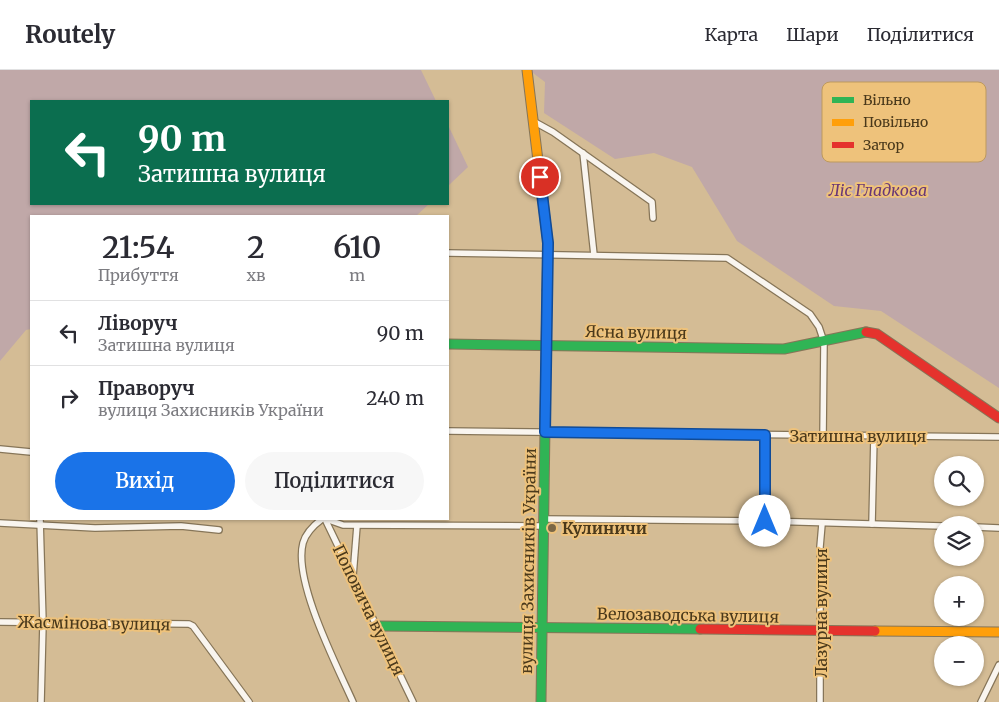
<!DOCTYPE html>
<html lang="uk">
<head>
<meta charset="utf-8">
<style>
  body { margin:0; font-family:Merriweather,serif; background:#f7f7f7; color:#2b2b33; height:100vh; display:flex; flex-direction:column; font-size:19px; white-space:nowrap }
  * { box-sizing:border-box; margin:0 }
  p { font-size:16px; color:#7c7c81 }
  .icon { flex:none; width:28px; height:28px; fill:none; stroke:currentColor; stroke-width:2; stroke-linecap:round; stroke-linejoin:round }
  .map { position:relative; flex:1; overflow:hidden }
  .details { position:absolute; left:30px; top:145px; width:419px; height:305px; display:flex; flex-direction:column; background:#fff; border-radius:0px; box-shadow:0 1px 4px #0004 }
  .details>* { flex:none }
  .banner { position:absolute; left:30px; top:30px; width:419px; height:105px; border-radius:0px; box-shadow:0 1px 4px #0004; background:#0b6e4f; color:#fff; overflow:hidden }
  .buttons { position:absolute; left:934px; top:386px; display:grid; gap:10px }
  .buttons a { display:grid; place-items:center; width:50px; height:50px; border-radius:50%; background:#fff; box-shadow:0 1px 4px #0004; font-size:25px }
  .pin { position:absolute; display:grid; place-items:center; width:42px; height:42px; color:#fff; margin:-21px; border:2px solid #fff; border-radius:50%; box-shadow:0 1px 5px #0007 }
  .me { position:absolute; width:55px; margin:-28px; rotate:0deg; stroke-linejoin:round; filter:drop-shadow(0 0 4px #0008) }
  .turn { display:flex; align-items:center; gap:18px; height:105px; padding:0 25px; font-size:22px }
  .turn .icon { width:65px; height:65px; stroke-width:2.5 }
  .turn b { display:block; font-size:35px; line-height:42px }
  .eta { display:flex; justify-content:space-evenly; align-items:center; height:85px; text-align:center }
  .eta b { font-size:30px; font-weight:600; line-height:35px }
  .action { display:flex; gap:10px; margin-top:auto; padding:10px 25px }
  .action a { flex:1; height:58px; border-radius:30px; background:#1a73e8; color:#fff; font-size:20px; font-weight:600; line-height:58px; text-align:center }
  .action a+a { background:#f7f7f7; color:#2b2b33 }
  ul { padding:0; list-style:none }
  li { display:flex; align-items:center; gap:15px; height:65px; padding:0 25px; border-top:1px solid #e1e1e2 }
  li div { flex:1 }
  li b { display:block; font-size:19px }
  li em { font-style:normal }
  header { display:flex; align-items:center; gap:30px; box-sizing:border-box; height:70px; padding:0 25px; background:#fff; border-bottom:1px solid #e1e1e2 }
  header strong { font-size:24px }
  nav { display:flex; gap:28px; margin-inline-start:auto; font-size:18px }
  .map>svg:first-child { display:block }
  .green { fill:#c0a8a8 }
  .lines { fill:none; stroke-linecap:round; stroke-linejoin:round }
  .street-casing { stroke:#867558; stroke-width:8 }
  .fast-casing { stroke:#867558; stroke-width:11 }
  .slow-casing { stroke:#867558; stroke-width:11 }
  .jam-casing { stroke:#867558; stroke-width:11 }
  .street { stroke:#f9f5ef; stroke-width:5.5 }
  .fast { stroke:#30b455; stroke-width:9 }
  .slow { stroke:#ff9f0a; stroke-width:9 }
  .jam { stroke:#e5322d; stroke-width:9 }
  .route-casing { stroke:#114b97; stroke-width:12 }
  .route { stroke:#1a73e8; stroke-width:9 }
  .poi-dot { fill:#7a6746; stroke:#eec27b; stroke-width:2 }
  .labels { text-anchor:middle; stroke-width:4; stroke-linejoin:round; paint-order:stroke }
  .park-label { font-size:16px; font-style:italic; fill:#693876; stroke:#eec27b }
  .street-label { font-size:16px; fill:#4a391b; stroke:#eec27b }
  .poi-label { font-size:16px; font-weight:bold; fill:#4a391b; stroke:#eec27b; text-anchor:start }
  .key { fill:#eec27b; stroke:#bd995e; stroke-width:1 }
  .key-label { font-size:14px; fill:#4a391b }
</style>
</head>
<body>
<header>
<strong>Routely</strong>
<nav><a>Карта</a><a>Шари</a><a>Поділитися</a></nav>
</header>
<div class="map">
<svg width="999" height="632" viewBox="0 0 999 632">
  <rect width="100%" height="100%" fill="#d4bc95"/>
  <!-- green -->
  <g class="green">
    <path d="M0,0H421L436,31H31V134H429L416,146H31V259L26,260L0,291Z"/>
    <path d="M529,0H999V318L881,241L834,236L737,171L692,97L654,83L615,89L544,43L545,12Z"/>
    <path d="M448,55L468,97L448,116Z"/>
  </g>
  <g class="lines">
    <!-- street casing -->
    <g class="street-casing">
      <g id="street">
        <path d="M533,51L553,62L652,132L653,148"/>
        <path d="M583,83L594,185"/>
        <path d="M448,183L727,188L810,244L819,257L824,272L823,367"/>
        <path d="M448,361L999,367"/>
        <path d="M765,365V451"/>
        <path d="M0,379L31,382"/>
        <path d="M40,449L43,553L41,632"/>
        <path d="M322,449C314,455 306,462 303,473C293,511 337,596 353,632"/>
        <path d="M325,449L413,632"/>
        <path d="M326,449L343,455L544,456"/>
        <path d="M544,449L765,451L942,456"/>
        <path d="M0,453L95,458L181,456L219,460"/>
        <path d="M872,454L874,366"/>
        <path d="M975,457L999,458"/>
        <path d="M353,506L357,456"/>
        <path d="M0,552L189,554L193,556L249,632"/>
        <path d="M820,632V477L822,454"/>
        <path d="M981,632L999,595"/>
      </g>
    </g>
    <!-- fast casing -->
    <g class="fast-casing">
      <g id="fast">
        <path d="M448,274L784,279L866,262"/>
        <path d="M377,556L700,559"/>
        <path d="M541,632L547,220"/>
      </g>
    </g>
    <!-- slow casing -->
    <g class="slow-casing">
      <g id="slow">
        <path d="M527,0L548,173L547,220"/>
        <path d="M875,561L999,562"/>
      </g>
    </g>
    <!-- jam casing -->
    <g class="jam-casing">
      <g id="jam">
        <path d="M866,262L877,264L999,348"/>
        <path d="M700,559L875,561"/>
      </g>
    </g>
    <!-- street -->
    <use href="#street" class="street"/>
    <!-- fast -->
    <use href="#fast" class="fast"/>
    <!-- slow -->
    <use href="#slow" class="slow"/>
    <!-- jam -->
    <use href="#jam" class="jam"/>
  </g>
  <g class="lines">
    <!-- route casing -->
    <g class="route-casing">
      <path id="route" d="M540,107L548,173L545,362L765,365V451"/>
    </g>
    <!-- route -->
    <use href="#route" class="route"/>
  </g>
  <!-- markers -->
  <circle class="poi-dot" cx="552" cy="458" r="5"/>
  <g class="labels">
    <!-- park labels -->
    <g class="park-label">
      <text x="878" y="126">Ліс Гладкова</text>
    </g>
    <!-- street labels -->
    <g class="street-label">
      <text transform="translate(636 262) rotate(1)" y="6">Ясна вулиця</text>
      <text x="858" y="372">Затишна вулиця</text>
      <text transform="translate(528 491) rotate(-89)" y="6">вулиця Захисників України</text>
      <text transform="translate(369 540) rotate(64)" y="6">Поповича вулиця</text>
      <text transform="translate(821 543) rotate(-90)" y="6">Лазурна вулиця</text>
      <text transform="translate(688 545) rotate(1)" y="6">Велозаводська вулиця</text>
      <text transform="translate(94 553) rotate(1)" y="6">Жасмінова вулиця</text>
    </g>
    <!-- poi labels -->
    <g class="poi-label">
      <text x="562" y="464">Кулиничи</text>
    </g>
  </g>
  <!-- legend -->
  <rect x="822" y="12" width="164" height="80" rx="8" class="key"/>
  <rect x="832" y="27" width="22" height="6" fill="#30b455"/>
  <rect x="832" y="49" width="22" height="7" fill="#ff9f0a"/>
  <rect x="832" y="72" width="22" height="6" fill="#e5322d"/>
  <g class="key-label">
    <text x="863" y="35">Вільно</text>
    <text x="863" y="57">Повільно</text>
    <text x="863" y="80">Затор</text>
  </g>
</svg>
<div class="buttons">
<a><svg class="icon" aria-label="search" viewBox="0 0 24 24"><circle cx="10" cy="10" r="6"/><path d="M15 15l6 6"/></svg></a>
<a><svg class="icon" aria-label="layers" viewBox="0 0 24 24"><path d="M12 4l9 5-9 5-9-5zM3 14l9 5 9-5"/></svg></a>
<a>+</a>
<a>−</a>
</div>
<div class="pin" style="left:540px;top:107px;background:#d93025"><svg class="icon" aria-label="arrive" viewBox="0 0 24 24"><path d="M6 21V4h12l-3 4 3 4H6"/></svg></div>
<svg class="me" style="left:765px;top:451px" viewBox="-20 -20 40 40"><circle r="19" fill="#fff"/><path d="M0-13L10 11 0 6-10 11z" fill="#1a73e8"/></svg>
<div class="banner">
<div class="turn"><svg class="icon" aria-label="left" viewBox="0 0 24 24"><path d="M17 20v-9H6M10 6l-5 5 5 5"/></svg><div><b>90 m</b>Затишна вулиця</div></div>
</div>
<section class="details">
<div class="eta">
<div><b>21:54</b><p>Прибуття</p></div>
<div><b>2</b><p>хв</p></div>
<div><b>610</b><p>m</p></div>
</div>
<ul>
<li><svg class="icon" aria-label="left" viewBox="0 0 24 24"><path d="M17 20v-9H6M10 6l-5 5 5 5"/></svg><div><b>Ліворуч</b><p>Затишна вулиця</p></div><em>90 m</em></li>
<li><svg class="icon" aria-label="right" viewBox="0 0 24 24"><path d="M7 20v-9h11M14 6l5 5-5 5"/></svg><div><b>Праворуч</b><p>вулиця Захисників України</p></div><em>240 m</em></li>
</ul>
<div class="action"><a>Вихід</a><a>Поділитися</a></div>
</section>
</div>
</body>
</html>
